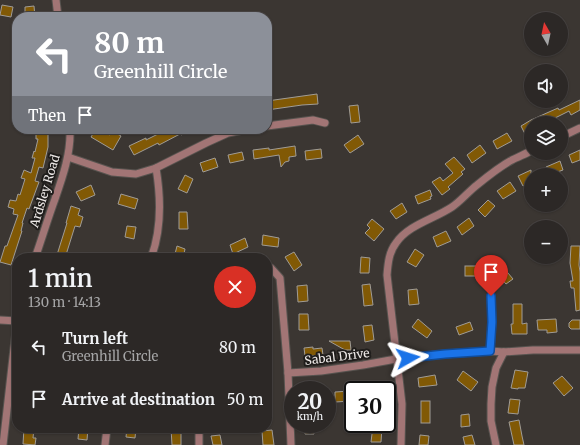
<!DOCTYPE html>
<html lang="en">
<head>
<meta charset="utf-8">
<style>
  body { margin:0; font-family:Merriweather,serif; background:#383432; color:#f1f3f6; height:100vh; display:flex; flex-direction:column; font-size:15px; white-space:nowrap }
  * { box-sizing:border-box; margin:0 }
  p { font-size:13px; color:#a6a6a7 }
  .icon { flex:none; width:22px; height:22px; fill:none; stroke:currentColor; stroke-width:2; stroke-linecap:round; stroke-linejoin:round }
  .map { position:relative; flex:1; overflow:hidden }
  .panel { position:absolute; left:12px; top:253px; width:260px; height:180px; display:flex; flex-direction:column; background:#2c2826; border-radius:16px; box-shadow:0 1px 3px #0004,0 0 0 1px #484443 }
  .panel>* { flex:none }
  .hud { position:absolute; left:12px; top:12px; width:260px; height:122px; border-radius:16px; box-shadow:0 1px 3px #0004,0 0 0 1px #484443; background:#8c9099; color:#fff; overflow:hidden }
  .needle { width:26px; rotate:351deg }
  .controls { position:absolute; left:524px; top:12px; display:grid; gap:8px }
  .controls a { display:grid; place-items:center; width:44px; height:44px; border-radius:50%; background:#2c2826; box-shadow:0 1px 3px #0004,0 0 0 1px #484443; font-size:20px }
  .speed { position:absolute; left:284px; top:381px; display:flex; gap:8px; font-size:20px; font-weight:700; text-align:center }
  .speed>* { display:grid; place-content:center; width:52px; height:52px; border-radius:50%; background:#2c2826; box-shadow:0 1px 3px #0004,0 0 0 1px #484443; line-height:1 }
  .speed small { font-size:10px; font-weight:400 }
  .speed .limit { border:2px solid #111; border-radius:6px; background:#fff; color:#111 }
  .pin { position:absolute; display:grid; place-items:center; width:34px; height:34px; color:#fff; margin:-41px -17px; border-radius:50% 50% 50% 0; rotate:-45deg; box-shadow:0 0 4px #0007 }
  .pin .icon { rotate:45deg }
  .me { position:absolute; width:44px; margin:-22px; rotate:84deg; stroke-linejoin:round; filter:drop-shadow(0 0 3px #0008) }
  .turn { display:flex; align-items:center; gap:14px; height:84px; padding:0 16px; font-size:18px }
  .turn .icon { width:52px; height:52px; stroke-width:2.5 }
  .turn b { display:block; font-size:28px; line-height:34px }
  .then { display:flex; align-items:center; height:38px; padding:0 16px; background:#0003; gap:8px; font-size:15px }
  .round { display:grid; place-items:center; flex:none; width:42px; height:42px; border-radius:21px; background:#383432 }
  .summary { display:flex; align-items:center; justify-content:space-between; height:68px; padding:0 16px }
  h1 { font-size:24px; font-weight:600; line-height:30px }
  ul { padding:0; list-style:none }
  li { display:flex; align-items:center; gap:12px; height:52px; padding:0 16px }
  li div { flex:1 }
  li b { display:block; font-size:15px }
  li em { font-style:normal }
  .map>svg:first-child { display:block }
  .building { fill:#815905; stroke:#a09c96 }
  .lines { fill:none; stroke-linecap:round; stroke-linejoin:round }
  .minor-casing { stroke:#57534f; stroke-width:9 }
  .minor { stroke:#a27575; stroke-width:7 }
  .route-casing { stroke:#114b97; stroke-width:10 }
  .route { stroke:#1a73e8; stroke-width:7 }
  .labels { text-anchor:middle; stroke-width:4; stroke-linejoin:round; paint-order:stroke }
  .street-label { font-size:12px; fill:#ede9e7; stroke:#201e1c }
</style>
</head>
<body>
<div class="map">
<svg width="580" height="445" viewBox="0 0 580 445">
  <rect width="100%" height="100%" fill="#3b3632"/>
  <!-- building -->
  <g class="building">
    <path d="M2,5L13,7L11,17L0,15Z"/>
    <path d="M34,6L35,17H25V7Z"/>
    <path d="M317,94L318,104L302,105L267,110V101Z"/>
    <path d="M580,100V110L571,115L569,111L553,119L554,121L549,123H531V131L525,134L521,126L531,120L558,108L559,110Z"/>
    <path d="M358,105L360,122L351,123L349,106Z"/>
    <path d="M37,129H48V147L43,168L39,167L35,181L39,182L29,209L27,208L22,223H23L21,231H22L11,265L0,262L5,246H7L18,215L13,214L14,209L8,207L10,200L16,201L18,194L20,195L25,179L21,178L24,170L31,173L35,158H32L34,151L35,152L38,139H36V133H37Z"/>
    <path d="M96,129H99L110,135L112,131L121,136L113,150L91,137Z"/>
    <path d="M168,129H194L181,135L180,134L159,145L158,143L134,155L129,146L146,138V140Z"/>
    <path d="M507,133L512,141L497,149L493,141Z"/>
    <path d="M358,135L364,144L350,153L344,145Z"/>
    <path d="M480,145L486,153L472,163L467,155Z"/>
    <path d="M295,146L296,156L289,157V161L285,162L281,167L279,155L254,159L253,150L269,148V150Z"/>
    <path d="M321,149L322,158L306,160L305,151Z"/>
    <path d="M580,150V160L572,163L569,155Z"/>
    <path d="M242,152L244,160L230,163L228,155Z"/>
    <path d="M454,157L465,169L461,172L463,174L448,187L450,189L442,195L432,182L440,177L443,181L453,173L445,164Z"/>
    <path d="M215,158L218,167L203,172L200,163Z"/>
    <path d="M560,161L563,170L549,175L546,167Z"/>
    <path d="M531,170V182L523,186L518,176Z"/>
    <path d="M185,175L193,179L187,193L178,189Z"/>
    <path d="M510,182L516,191L503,199L497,191Z"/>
    <path d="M91,185L95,195L81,201L76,192Z"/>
    <path d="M430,190L432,196L430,197L431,199L418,204L415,196Z"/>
    <path d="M121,194L138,199L135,209L118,204Z"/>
    <path d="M488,200L495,206L485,217L478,210Z"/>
    <path d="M402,203L407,212L396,219L390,211Z"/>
    <path d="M71,206L80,209L78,215L83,217L80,227L75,226L65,258H56L67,223H66Z"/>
    <path d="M179,212H187L188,229H179Z"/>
    <path d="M469,218L474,226L462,235L457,227Z"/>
    <path d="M372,219L384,229L374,241L365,233L370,228L367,225Z"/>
    <path d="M127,226L136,227L134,239L125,237Z"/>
    <path d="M446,231L451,241L437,247L433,237Z"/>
    <path d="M263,235L279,238L278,247L262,245Z"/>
    <path d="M245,238L248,247L233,254L230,245Z"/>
    <path d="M177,246L185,249L183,258H174Z"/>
    <path d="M571,246H580L579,265L580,272V310L576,311L574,288H571L570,281H573L570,263Z"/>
    <path d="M415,249L424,255L416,267L407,262Z"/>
    <path d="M294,252L302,265L294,271L285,257Z"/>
    <path d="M361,257L370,258L369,273H360Z"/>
    <rect x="465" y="266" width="15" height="10"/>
    <path d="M503,267L513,279L506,284L496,273Z"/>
    <path d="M370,284L373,305L364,306L362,285Z"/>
    <path d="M307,285L308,301L298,302L297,286Z"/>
    <path d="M417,289L419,304L409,305L408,290Z"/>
    <path d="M513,304H522V324L527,323V334H512L511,324H513Z"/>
    <path d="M299,314H308L309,330H299Z"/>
    <path d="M418,319L432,331L427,338L412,327Z"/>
    <path d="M556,319L557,332L547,333V330H538L537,320Z"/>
    <path d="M572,320H580V329H571L569,327V323Z"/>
    <path d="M470,322L473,330L459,335L456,327Z"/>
    <path d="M372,325L374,340L365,342L363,326Z"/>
    <path d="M329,341H350L351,350H345Z"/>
    <path d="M313,347V349L322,348L323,355L305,356L304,348Z"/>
    <path d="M515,370L528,372L525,388H518V389L511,388Z"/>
    <path d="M463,371L478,382L471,391L457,380Z"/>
    <path d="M435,375L437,385L419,387L418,378Z"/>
    <path d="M562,376L573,388L564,396L553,383Z"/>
    <path d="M379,383V390H363V384Z"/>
    <path d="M351,391L352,401L335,402V392Z"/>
    <path d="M510,399L520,400L518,414L508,413Z"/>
    <rect x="421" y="401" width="9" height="22"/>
    <path d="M469,414L470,426L461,427V415Z"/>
    <path d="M519,420L522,436L524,445H514L509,422Z"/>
    <path d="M304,424H314V434H305Z"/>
    <path d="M373,426L382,427L381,442H371Z"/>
    <path d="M24,428H34L33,438H36L35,445L23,444Z"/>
    <path d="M79,428H88L87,440L78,439Z"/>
    <path d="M127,428H136L135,438L126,437Z"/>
    <path d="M171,428H181V445H172Z"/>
    <path d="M272,430L274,445H263L262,431Z"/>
    <path d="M220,435L222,445H213L211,436Z"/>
    <path d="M420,435L429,436L428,445H419Z"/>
    <path d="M472,435L475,445H465L463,437Z"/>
  </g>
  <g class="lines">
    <!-- minor casing -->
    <g class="minor-casing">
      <g id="minor">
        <path d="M56,0L58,17"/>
        <path d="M267,126L313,120L325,123"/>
        <path d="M561,137L580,128"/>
        <path d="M68,157L112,172L136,174L156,168L206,143L228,133L248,129"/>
        <path d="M35,258C42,238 48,218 55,199C63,176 71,153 70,129"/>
        <path d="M151,258C162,229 161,198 156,168"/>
        <path d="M267,266L271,268L280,278L288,373L291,445"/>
        <path d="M0,320L17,321"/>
        <path d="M490,351L492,322L491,297"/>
        <path d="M288,373L321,371L363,365L396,359L445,354L490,351L504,352L533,350H580"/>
        <path d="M3,445L17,322"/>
        <path d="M105,445L107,428"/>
        <path d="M199,445V428"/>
        <path d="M401,445L402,404L387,275C388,263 389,252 396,243C408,225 434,219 452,207C461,201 468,192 477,185C488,176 499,167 512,160C518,157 525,154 531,151"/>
        <path d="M496,445L491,421V404L492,387L496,368L504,352"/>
      </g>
    </g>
    <!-- minor -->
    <use href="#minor" class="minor"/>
  </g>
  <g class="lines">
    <!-- route casing -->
    <g class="route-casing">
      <path id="route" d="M408,358L445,354L490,351L492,322L491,296"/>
    </g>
    <!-- route -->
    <use href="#route" class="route"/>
  </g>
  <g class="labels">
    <!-- street labels -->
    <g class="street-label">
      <text transform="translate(45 191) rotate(-73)" y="4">Ardsley Road</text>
      <text transform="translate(337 357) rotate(-7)" y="4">Sabal Drive</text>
    </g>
  </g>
</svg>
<div class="controls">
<a><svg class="needle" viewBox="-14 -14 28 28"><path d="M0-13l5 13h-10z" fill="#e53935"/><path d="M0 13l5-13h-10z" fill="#a6a6a7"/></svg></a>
<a><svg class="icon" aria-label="sound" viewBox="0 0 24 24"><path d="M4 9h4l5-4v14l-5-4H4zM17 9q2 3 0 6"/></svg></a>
<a><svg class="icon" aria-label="layers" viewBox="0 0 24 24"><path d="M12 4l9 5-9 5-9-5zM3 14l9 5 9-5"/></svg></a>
<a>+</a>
<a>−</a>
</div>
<div class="speed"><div>20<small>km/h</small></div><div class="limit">30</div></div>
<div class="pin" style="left:491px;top:296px;background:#d93025"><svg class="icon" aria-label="arrive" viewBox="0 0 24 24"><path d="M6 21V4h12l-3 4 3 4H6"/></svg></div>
<svg class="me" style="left:408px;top:358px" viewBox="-20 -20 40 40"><path d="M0-17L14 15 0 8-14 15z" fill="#1a73e8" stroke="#fff" stroke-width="4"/></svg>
<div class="hud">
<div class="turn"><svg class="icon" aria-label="left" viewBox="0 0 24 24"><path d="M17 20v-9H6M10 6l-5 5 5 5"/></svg><div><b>80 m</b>Greenhill Circle</div></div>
<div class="then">Then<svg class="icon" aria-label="arrive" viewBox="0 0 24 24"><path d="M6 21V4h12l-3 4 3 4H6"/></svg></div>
</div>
<section class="panel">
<div class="summary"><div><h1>1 min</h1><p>130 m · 14:13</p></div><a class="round" style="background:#d93025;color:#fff"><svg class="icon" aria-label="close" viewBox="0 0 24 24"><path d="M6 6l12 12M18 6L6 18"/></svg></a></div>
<ul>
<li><svg class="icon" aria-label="left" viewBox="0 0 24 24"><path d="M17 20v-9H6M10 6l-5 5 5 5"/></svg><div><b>Turn left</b><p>Greenhill Circle</p></div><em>80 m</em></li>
<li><svg class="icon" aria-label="arrive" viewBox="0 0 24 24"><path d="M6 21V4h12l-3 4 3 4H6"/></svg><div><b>Arrive at destination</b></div><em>50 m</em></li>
</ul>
</section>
</div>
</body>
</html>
